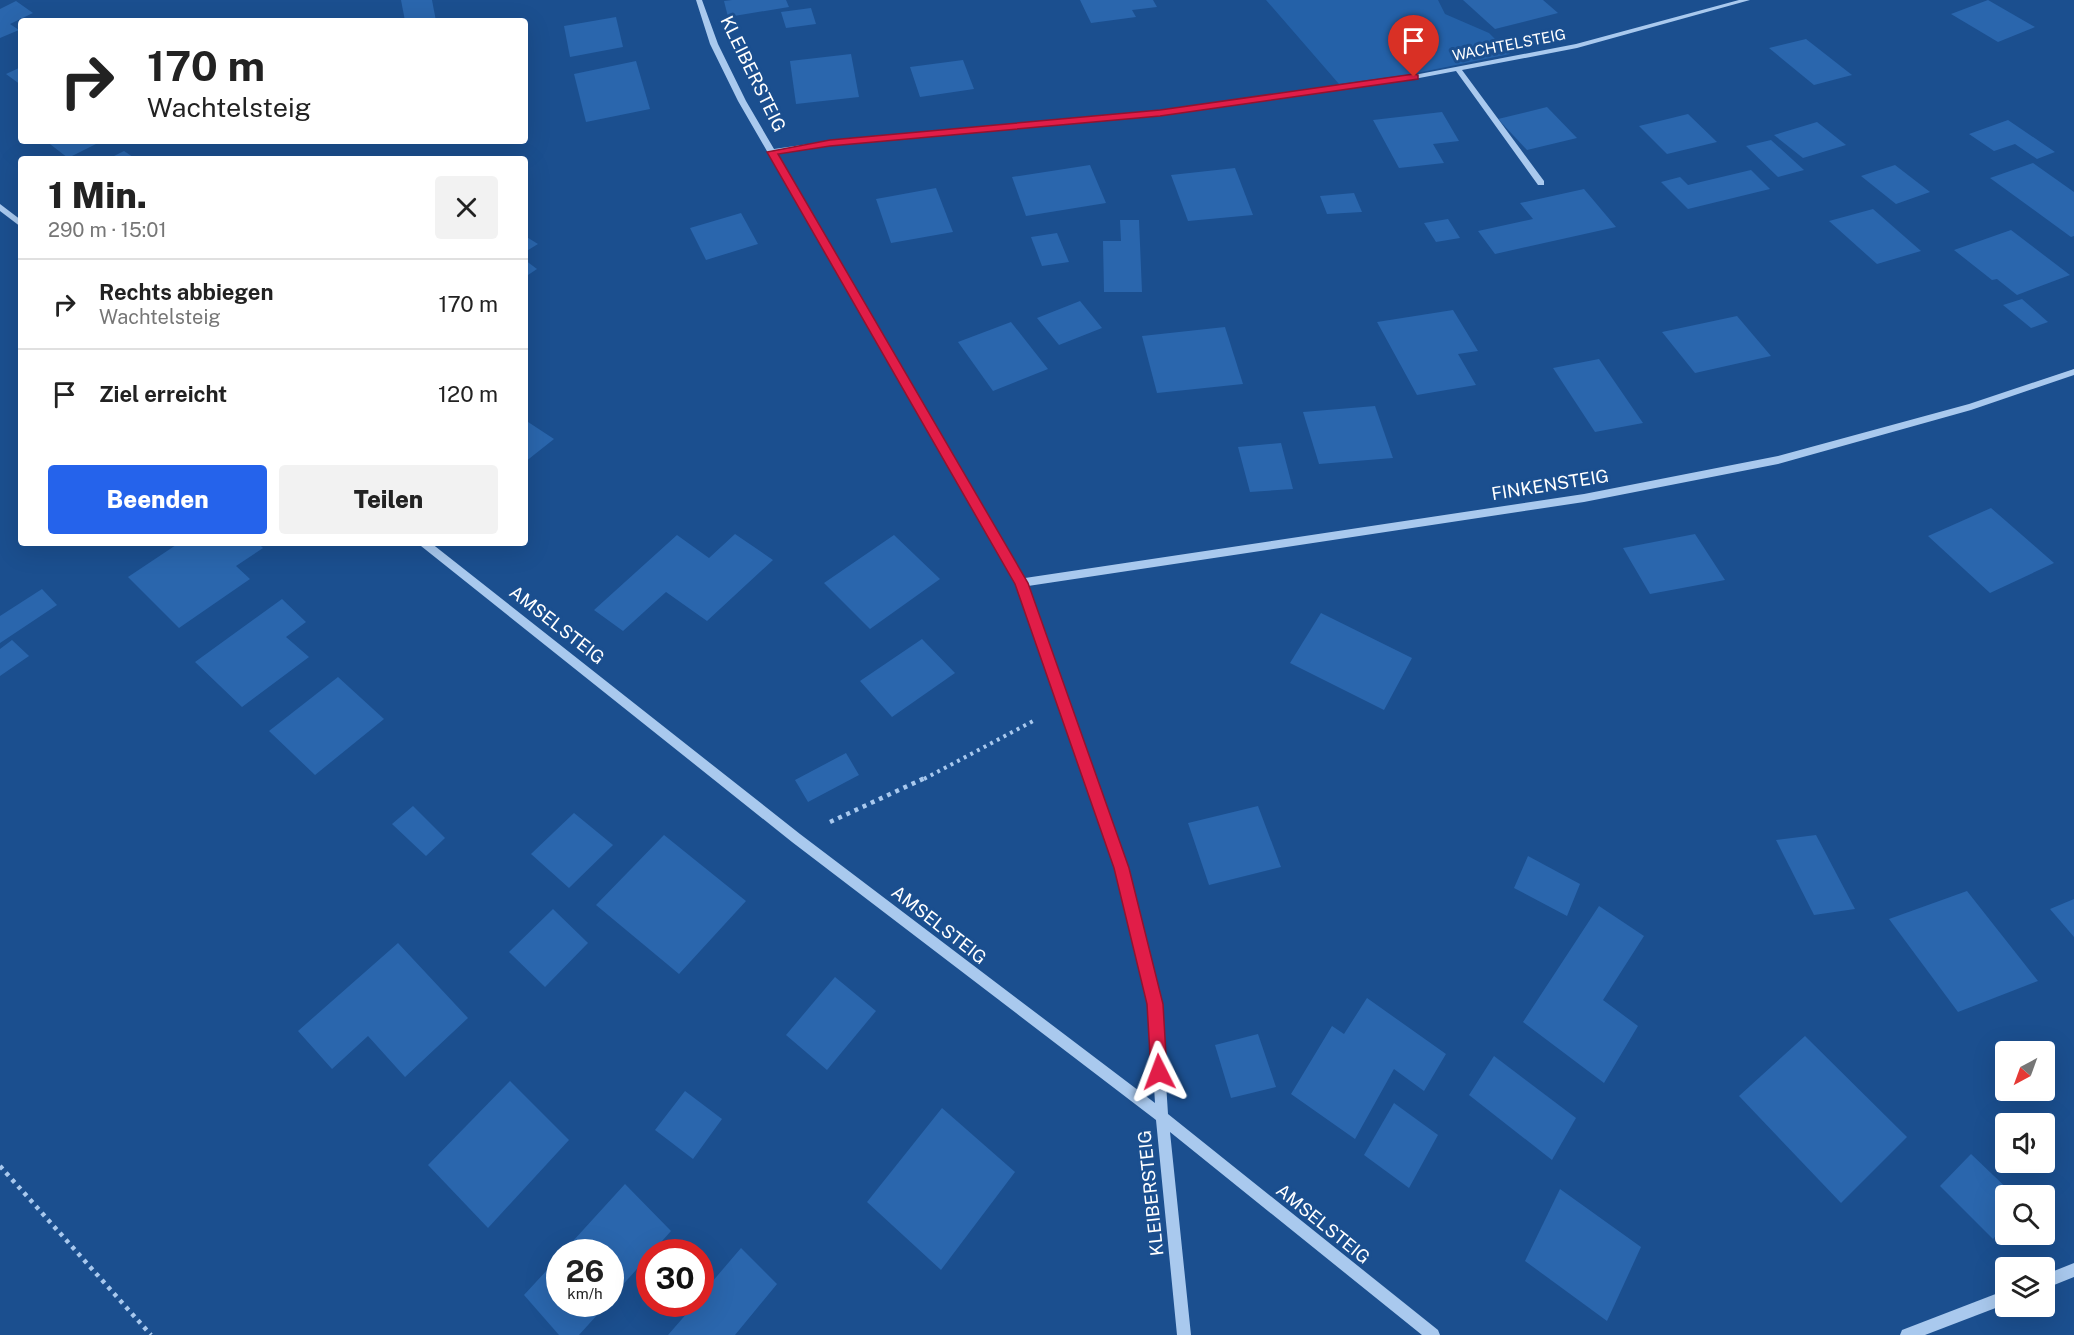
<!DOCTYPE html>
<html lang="de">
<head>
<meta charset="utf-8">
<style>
  body { margin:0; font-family:"Public Sans",sans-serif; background:#f2f2f2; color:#222; height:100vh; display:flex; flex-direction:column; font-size:22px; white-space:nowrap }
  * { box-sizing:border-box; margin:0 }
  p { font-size:20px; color:#767676 }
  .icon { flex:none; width:33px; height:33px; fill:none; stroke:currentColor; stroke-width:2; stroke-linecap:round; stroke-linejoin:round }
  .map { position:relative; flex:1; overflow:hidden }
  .details { position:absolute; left:18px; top:156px; width:510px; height:390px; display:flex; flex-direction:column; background:#fff; border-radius:6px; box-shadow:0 6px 24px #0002 }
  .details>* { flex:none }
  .top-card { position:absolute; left:18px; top:18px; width:510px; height:126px; border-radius:6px; box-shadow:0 6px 24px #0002; background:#fff; color:#222; overflow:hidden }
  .needle { width:39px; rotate:221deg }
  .fabs { position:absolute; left:1995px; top:1041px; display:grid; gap:12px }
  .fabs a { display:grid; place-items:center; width:60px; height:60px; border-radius:6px; background:#fff; box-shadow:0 6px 24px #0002; font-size:30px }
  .speed { position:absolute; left:546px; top:1239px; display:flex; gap:12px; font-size:30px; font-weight:700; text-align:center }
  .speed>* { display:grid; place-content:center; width:78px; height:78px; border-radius:50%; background:#fff; box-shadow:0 6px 24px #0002; line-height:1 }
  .speed small { font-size:15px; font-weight:400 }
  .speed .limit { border:9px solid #d22; background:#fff; color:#111 }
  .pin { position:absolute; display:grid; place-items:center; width:51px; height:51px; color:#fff; margin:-62px -26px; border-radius:50% 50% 50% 0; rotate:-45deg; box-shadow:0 0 6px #0007 }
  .pin .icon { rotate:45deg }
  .me { position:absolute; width:66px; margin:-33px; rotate:357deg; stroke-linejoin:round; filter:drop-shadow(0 0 4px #0008) }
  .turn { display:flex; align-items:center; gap:21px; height:126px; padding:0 30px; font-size:27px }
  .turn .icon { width:78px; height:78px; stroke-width:2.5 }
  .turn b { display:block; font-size:42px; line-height:51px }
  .round { display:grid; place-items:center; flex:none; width:63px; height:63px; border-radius:6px; background:#f2f2f2 }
  .head { display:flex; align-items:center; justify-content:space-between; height:102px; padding:0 30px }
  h1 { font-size:36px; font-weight:800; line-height:45px }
  .action { display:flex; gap:12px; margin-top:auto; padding:12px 30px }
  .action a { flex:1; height:69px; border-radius:6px; background:#2563eb; color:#fff; font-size:24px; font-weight:800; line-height:69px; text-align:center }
  .action a+a { background:#f2f2f2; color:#222 }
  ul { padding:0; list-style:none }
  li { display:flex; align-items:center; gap:18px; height:90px; padding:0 30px; border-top:2px solid #e0e0e0 }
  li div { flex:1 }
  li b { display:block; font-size:22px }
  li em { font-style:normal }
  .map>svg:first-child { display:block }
  .green { fill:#2461a8 }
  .building { fill:#2a66ad }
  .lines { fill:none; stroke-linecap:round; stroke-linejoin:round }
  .path-far1 { stroke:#a9c9ee; stroke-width:4; stroke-dasharray:3 4.5; stroke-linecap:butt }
  .path { stroke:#a9c9ee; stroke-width:4.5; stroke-dasharray:4 5; stroke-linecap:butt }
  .minor { fill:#a9c9ee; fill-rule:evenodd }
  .route { fill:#e11d48; stroke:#92132f; stroke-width:1.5 }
  .labels { text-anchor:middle; stroke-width:6; stroke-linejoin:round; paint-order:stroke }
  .far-street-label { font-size:15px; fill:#fff; stroke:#1b4f8f }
  .street-label { font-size:18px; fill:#fff; stroke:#1b4f8f }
</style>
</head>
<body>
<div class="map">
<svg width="2074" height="1335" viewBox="0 0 2074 1335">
  <rect width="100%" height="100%" fill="#1b4f8f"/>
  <!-- green -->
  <path class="green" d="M1266,0H1438L1445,14L1489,33L1510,54L1412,74L1339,84Z"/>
  <!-- building -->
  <g class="building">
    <path d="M401,0H432L436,21H405Z"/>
    <path d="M732,0H786L789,7L728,17L724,1Z"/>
    <path d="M1080,0H1153L1157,7L1132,10L1136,17L1091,23Z"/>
    <path d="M1463,0H1543L1558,13L1495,29Z"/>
    <path d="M1988,0L2035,27L1998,42L1951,14Z"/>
    <path d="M16,1L33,13L10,24L19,30L0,38V9Z"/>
    <path d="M811,8L816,24L786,28L781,12Z"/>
    <path d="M616,17L623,47L570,57L564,26Z"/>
    <path d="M1806,39L1852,75L1814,85L1769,48Z"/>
    <path d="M851,54L859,97L796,104L790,61Z"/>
    <path d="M963,60L974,89L920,97L910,67Z"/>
    <path d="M636,61L650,109L586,122L574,74Z"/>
    <path d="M21,67V85L6,74Z"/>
    <path d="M1547,107L1577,138L1527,150L1498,119Z"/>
    <path d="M1442,112L1459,141L1433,144L1444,163L1399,168L1373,120Z"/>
    <path d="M1688,114L1717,142L1667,154L1639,126Z"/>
    <path d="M2008,120L2055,152L2037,159L2015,144L1994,151L1969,134Z"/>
    <path d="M1817,122L1846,145L1803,158L1774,135Z"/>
    <path d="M1771,140L1804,170L1778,177L1746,146Z"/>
    <path d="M46,141H102L68,158Z"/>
    <path d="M124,151L136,159H108Z"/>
    <path d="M2033,163L2074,192V236L2071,237L1990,178Z"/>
    <path d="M1090,165L1106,203L1026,216L1012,177Z"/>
    <path d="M1895,165L1930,192L1896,204L1861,176Z"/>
    <path d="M1235,168L1253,215L1188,221L1171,175Z"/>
    <path d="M1751,170L1770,189L1688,209L1661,182L1680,177L1688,185Z"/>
    <path d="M936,188L953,232L891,243L876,199Z"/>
    <path d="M1584,189L1616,227L1495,254L1478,231L1533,219L1520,203Z"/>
    <path d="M1354,193L1362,212L1327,214L1320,196Z"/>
    <path d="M1873,209L1921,251L1877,264L1829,221Z"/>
    <path d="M741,213L758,244L706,260L690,228Z"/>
    <path d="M1448,219L1460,238L1436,242L1424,223Z"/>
    <path d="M1120,220H1139L1142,292H1104L1103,241H1121Z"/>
    <path d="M2011,230L2070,275L2017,295L1997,279L1992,280L1954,250Z"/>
    <path d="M1057,233L1069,262L1042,266L1031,237Z"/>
    <path d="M525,236L538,244L525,252Z"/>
    <path d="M525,260L537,269L525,277Z"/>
    <path d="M2022,299L2048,322L2031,328L2003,305Z"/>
    <path d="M1080,301L1102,328L1059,345L1037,318Z"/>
    <path d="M1453,310L1478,351L1458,354L1476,385L1417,395L1377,322Z"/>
    <path d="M1737,316L1771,356L1695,373L1662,332Z"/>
    <path d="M1011,322L1048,369L993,391L958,342Z"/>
    <path d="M1225,327L1243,384L1157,393L1142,336Z"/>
    <path d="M1599,359L1643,423L1595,432L1553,368Z"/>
    <path d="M1375,406L1393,458L1319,464L1303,412Z"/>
    <path d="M525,420L554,439L525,462Z"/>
    <path d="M1281,443L1293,489L1250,492L1238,447Z"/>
    <path d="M1991,508L2054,563L1990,593L1928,536Z"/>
    <path d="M735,534L773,560L707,621L666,592L623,631L594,610L677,535L709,558Z"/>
    <path d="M1695,534L1725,580L1650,594L1623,548Z"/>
    <path d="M894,535L940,579L870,629L824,583Z"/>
    <path d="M179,543H258L263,548L236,566L250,579L179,628L128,577Z"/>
    <path d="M42,589L57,605L0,643V616Z"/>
    <path d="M282,599L306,622L286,637L309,657L242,707L195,662Z"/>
    <path d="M1321,613L1412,658L1384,710L1290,663Z"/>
    <path d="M922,639L955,673L892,717L860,681Z"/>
    <path d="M12,640L29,656L0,676V649Z"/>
    <path d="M338,677L384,719L315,775L269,731Z"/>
    <path d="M846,753L859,775L808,802L795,780Z"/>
    <path d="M413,806L445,838L426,856L392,824Z"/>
    <path d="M1258,806L1281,867L1209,885L1188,823Z"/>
    <path d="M574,813L613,845L569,888L531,854Z"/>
    <path d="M664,835L746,901L679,974L596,905Z"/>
    <path d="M1816,835L1855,909L1814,915L1776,840Z"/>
    <path d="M1528,856L1580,884L1567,916L1514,888Z"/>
    <path d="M1967,891L2038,981L1958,1012L1889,919Z"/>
    <path d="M2074,899V937L2050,909Z"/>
    <path d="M1599,906L1644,936L1603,1000L1638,1026L1604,1083L1523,1022Z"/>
    <path d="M553,909L588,943L545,987L509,952Z"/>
    <path d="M398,943L468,1018L405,1077L368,1036L332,1069L298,1031Z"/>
    <path d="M835,977L876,1011L827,1070L786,1035Z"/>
    <path d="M1367,998L1446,1054L1424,1091L1394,1069L1355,1139L1291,1094L1332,1026L1344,1034Z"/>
    <path d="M1258,1034L1276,1087L1231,1098L1215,1045Z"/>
    <path d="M1805,1036L1907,1137L1841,1203L1739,1096Z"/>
    <path d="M1494,1056L1576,1118L1552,1160L1469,1095Z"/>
    <path d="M510,1081L569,1140L488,1228L428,1165Z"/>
    <path d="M685,1091L722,1119L693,1159L655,1130Z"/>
    <path d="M1394,1103L1438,1135L1409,1188L1364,1155Z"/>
    <path d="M942,1108L1015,1172L941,1270L867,1202Z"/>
    <path d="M1971,1154L2015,1196H2006V1225L1993,1239L1940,1186Z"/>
    <path d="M625,1184L671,1231L610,1299V1252H563Z"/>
    <path d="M1560,1189L1641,1247L1607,1321L1525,1261Z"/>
    <path d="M741,1248L777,1284L735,1335H668L695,1304H700V1296Z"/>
    <path d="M560,1256V1304H607L579,1335H559L524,1295Z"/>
  </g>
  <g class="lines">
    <!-- path-far1 -->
    <path class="path-far1" d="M924,779L1035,720"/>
    <!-- path -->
    <g class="path">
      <path d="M830,822L927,777"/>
      <path d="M0,1166L151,1335"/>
    </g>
    <!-- minor -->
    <g class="minor">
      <path d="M696,0H702L718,44L746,101L774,149L830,141L1160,111L1414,75L1576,44L1739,0H1750L1577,48L1462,70L1544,181V185H1538L1456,71L1414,79L1160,115L830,145L776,154L1025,578L1584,494L1778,456L1969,404L2074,369V375L1971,410L1778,464L1584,502L1028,586L1127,868L1161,1004L1168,1114L1438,1330L1440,1335H1422L1170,1132L1191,1335H1177L1156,1120L792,842L421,546L419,543H431L800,834L1155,1103L1149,1004L1115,868L1017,584L738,101L710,44Z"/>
      <path d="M0,204L21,220V227L0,211Z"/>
      <path d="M2074,1263V1277L2044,1289V1275Z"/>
      <path d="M2006,1290V1304L1925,1335H1900L1902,1330Z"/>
    </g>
  </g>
  <!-- route -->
  <path class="route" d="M1414,74L1418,75V79L1160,116L830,146L778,154L1028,583L1129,868L1163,1004L1167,1072L1165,1078L1159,1080L1153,1078L1151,1072L1147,1004L1114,868L1015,584L767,152L830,140L1160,110Z"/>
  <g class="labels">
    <!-- far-street labels -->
    <g class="far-street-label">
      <text transform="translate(1509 45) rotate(-11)" y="5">WACHTELSTEIG</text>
    </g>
    <!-- street labels -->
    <g class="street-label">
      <text transform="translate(753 74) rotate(64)" y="6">KLEIBERSTEIG</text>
      <text transform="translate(1550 485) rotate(-9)" y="6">FINKENSTEIG</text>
      <text transform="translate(557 625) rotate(38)" y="6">AMSELSTEIG</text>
      <text transform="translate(939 925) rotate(38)" y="6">AMSELSTEIG</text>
      <text transform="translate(1151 1193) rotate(-96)" y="6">KLEIBERSTEIG</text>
      <text transform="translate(1323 1224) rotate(39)" y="6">AMSELSTEIG</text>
    </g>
  </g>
</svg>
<div class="fabs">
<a><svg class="needle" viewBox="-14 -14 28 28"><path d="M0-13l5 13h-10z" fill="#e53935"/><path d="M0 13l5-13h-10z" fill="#767676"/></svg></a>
<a><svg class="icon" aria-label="sound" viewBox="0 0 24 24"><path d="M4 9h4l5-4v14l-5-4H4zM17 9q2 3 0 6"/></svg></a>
<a><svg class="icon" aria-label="search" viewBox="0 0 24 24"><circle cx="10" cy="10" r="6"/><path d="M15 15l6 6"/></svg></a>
<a><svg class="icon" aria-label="layers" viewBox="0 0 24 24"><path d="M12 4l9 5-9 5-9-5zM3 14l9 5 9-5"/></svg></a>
</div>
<div class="speed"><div>26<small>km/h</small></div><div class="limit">30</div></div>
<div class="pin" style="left:1414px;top:77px;background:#d93025"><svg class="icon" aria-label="arrive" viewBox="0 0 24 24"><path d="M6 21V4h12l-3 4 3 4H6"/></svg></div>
<svg class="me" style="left:1159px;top:1072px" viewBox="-20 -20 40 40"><path d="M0-17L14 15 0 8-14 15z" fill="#e11d48" stroke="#fff" stroke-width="4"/></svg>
<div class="top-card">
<div class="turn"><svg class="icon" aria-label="right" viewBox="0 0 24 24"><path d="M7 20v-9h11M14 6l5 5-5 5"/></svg><div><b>170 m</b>Wachtelsteig</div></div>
</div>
<section class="details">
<div class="head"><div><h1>1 Min.</h1><p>290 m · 15:01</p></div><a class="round"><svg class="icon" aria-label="close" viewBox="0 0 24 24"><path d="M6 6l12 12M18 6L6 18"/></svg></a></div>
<ul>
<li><svg class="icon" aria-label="right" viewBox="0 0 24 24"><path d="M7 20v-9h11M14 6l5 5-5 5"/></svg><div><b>Rechts abbiegen</b><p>Wachtelsteig</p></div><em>170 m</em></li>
<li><svg class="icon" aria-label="arrive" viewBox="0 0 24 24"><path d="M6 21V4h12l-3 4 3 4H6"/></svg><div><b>Ziel erreicht</b></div><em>120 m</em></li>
</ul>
<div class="action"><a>Beenden</a><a>Teilen</a></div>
</section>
</div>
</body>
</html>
